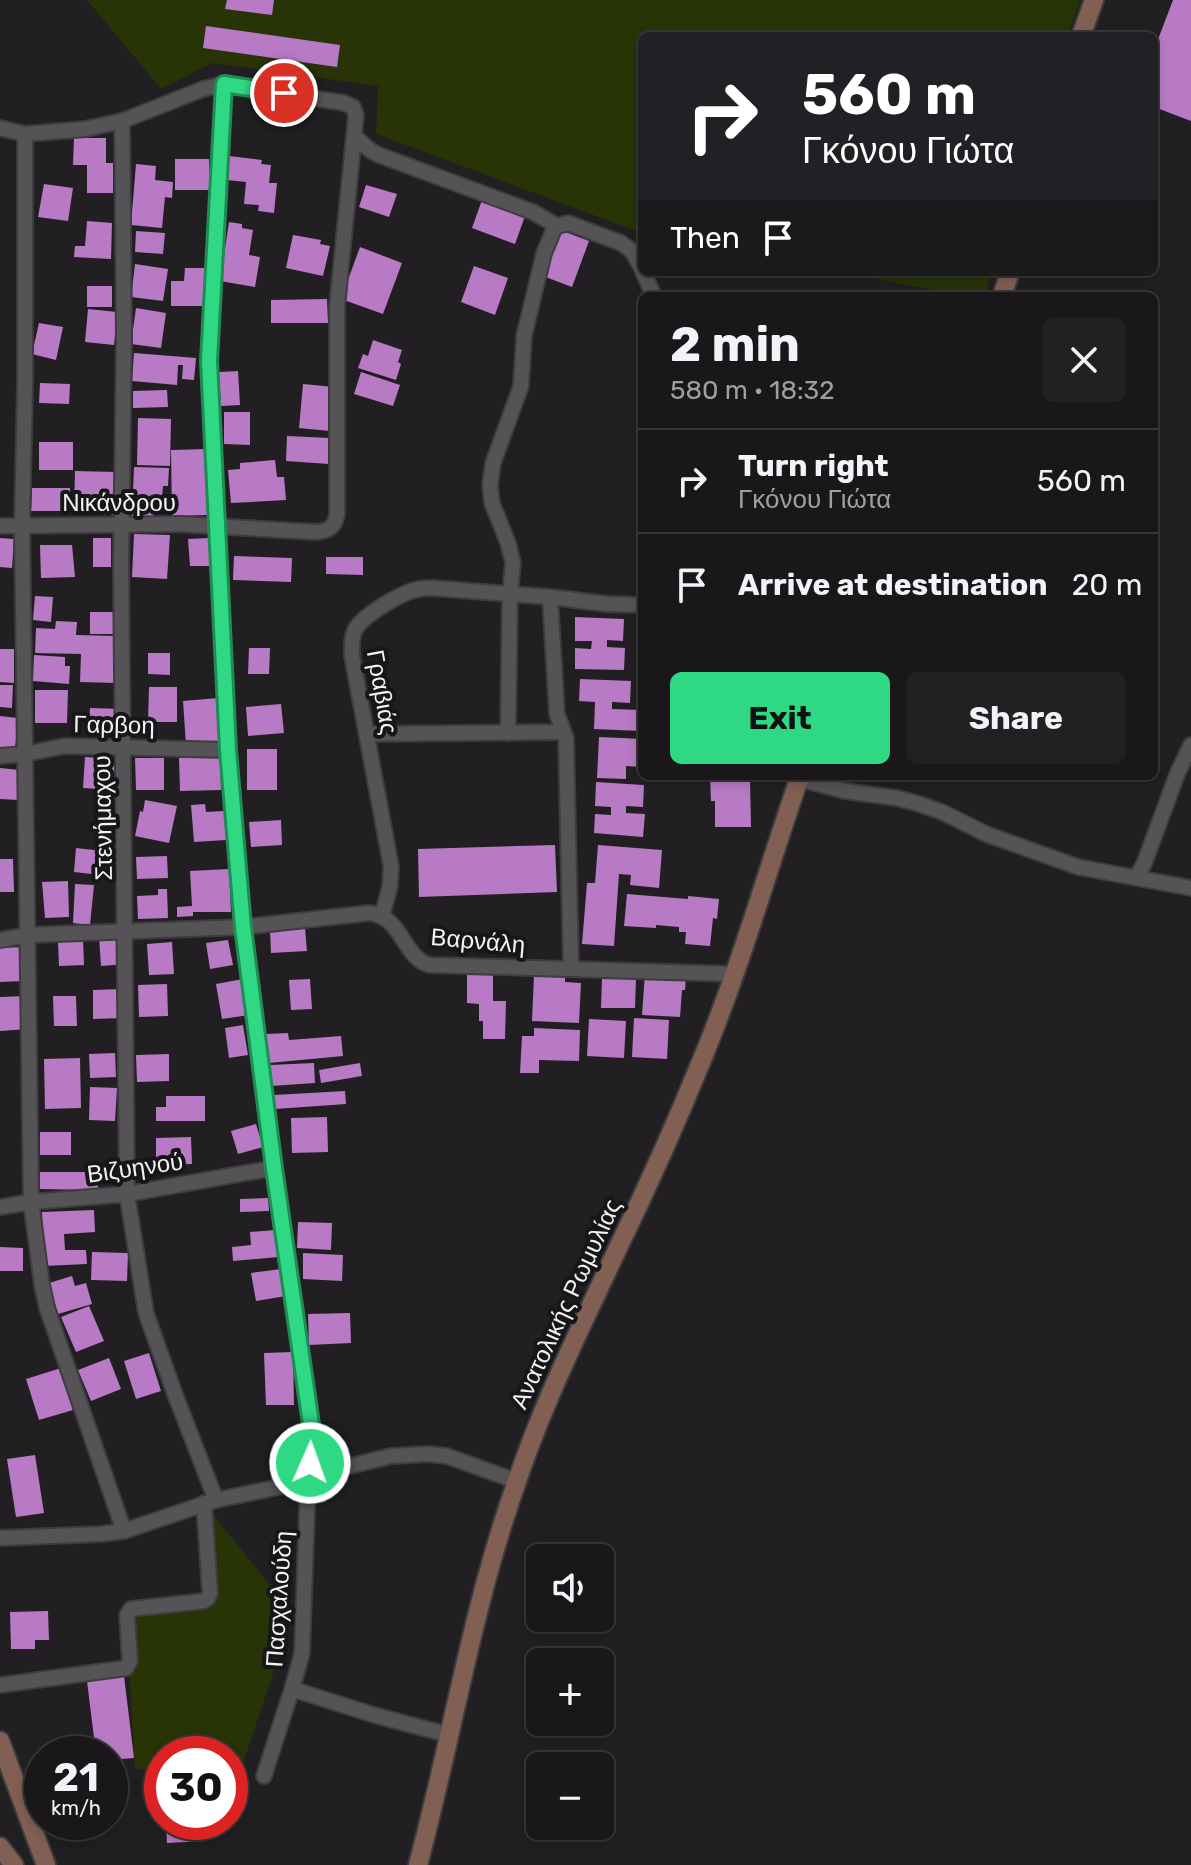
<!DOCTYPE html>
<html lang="en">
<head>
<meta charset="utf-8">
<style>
  body { margin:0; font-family:Rubik,sans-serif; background:#222022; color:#f1f3f6; height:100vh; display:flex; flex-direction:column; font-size:30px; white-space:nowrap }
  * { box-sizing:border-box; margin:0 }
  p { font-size:26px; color:#9f9fa2 }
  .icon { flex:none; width:44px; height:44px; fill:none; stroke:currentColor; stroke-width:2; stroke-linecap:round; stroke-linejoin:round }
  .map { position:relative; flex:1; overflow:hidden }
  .panel { position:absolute; left:638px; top:292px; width:520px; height:488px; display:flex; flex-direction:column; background:#191719; border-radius:12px; box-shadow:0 4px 12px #0003,0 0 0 2px #373638 }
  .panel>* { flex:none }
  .guide { position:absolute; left:638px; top:32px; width:520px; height:244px; border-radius:12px; box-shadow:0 4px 12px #0003,0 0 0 2px #373638; background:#202124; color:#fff; overflow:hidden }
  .tools { position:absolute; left:526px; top:1544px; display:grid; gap:16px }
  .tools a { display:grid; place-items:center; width:88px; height:88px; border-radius:12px; background:#191719; box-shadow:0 4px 12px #0003,0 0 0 2px #373638; font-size:40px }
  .speed { position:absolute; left:24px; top:1736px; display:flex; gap:16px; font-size:40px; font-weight:700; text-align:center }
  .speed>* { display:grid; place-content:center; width:104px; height:104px; border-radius:50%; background:#191719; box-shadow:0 4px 12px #0003,0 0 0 2px #373638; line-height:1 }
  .speed small { font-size:20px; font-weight:400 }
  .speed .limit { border:12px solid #d22; background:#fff; color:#111 }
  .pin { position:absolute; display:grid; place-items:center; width:68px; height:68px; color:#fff; margin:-34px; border:4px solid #fff; border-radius:50%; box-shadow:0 2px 8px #0007 }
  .me { position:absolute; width:88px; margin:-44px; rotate:2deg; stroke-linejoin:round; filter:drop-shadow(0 0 6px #0008) }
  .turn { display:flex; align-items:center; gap:28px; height:168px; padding:0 32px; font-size:36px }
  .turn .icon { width:104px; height:104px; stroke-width:2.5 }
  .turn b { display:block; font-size:56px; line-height:68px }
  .then { display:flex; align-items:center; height:76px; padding:0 32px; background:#0003; gap:16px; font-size:30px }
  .round { display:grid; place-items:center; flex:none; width:84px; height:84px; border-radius:12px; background:#222022 }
  .summary { display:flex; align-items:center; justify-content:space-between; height:136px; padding:0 32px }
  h1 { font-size:48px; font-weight:700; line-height:60px }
  .button { display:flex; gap:16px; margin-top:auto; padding:16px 32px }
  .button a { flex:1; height:92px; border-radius:12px; background:#2fd883; color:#111; font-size:32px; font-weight:700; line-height:92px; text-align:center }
  .button a+a { background:#222022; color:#f1f3f6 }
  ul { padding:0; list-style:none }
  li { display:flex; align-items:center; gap:24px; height:104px; padding:0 32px; border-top:2px solid #373638 }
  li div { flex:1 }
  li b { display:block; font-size:30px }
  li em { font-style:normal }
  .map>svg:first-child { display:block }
  .green { fill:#283306 }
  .building { fill:#b87ac5 }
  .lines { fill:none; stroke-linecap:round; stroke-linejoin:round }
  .street-casing { stroke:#3d3c3e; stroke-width:18 }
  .secondary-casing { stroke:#3d3c3e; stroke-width:22 }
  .street { stroke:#555356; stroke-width:14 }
  .secondary { stroke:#815f53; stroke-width:18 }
  .route-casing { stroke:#1f8c55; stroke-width:20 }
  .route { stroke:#2fd883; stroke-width:14 }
  .labels { text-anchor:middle; stroke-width:8; stroke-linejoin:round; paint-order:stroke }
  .street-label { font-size:24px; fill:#f4f3f4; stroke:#171618 }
</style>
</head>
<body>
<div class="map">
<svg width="1191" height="1865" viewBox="0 0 1191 1865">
  <rect width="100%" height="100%" fill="#211f21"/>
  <!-- green -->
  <g class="green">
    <path d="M87,0H1080L1068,36H642V233L376,134L378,86L212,63L161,89Z"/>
    <path d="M840,272H992L985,296H965Z"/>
    <path d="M204,1503L281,1599L279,1656L237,1781L230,1780V1754H162V1772L135,1769L129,1666V1611L204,1601Z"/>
  </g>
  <!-- building -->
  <g class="building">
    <path d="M227,0H274L272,15L225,9Z"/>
    <path d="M1173,0H1191V121L1154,107V50Z"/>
    <path d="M206,26L340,45L337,67L203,48Z"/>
    <path d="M74,138H106V163H113V193H87V165H73Z"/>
    <path d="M229,156L262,160L261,164L271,165L269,183H277L274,213L258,211L259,205L244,204L246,182L227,180Z"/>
    <path d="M175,159H209L210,190H175Z"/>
    <path d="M136,164L156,166L155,180L173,182L172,198L165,197L162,228L131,225Z"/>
    <path d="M44,184L73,188L68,221L38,217Z"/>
    <path d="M366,185L397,194L389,217L359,207Z"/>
    <path d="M482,200L525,216L515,244L472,228Z"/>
    <path d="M87,221L112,223L111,259L74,257L75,246H85Z"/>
    <path d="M229,222L242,224V228L253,230L249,255L260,257L255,287L220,281Z"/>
    <path d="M560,230L589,241L572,287L543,276Z"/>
    <path d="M136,231L165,233L163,254L135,252Z"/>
    <path d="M293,235L321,240L320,244L330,246L323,276L286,268Z"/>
    <path d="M360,247L402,263L383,314L341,299Z"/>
    <path d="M135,264L168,269L163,301L131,297Z"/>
    <path d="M474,266L508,278L495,315L461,302Z"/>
    <path d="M185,268H207L206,306H171V281H184Z"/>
    <rect x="87" y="286" width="25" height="21"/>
    <path d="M327,299L328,323H271V300Z"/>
    <path d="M136,308L166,313L161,348L131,344Z"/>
    <path d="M88,309L117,312L114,345L85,342Z"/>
    <path d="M39,323L63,327L56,360L32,354Z"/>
    <path d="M373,340L402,350L398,362L401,364L396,380L358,368L363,354L368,356Z"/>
    <path d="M134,353L196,358L194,380L182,379L183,365H178L177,385L132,381Z"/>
    <path d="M238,371L240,405L221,406L219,372Z"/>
    <path d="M361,372L400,385L393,406L354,394Z"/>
    <path d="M40,383L70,384L69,404L39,403Z"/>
    <path d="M303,384L334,387L330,431L299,428Z"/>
    <path d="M167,390L168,407L133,408V391Z"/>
    <path d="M224,412H250V445L224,444Z"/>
    <path d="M138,418L171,419L170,466L137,465Z"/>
    <path d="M287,436L330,438L329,464L286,461Z"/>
    <rect x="39" y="442" width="34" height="28"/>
    <path d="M208,449L209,515L172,516L171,450Z"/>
    <path d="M275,460L277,477H284L286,500L231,503L228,470L240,469V463Z"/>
    <path d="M134,467L169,468L168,486H163L162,499H155L154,519L132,518Z"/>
    <path d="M75,471L117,472L115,515L74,513Z"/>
    <path d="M32,488H70V511H31Z"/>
    <path d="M134,534L170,535L167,579L132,577Z"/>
    <path d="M0,538L14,539L12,568L0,567Z"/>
    <rect x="93" y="538" width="18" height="29"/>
    <path d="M209,538L210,566H190L188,539Z"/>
    <path d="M40,545H72L75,577L41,578Z"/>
    <path d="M234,556L292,558L291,582L233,580Z"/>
    <path d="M326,557H363V575L326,574Z"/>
    <path d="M35,596L53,597L51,622L33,620Z"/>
    <rect x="90" y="612" width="24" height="22"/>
    <path d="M575,617L624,619L623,641L607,640V647L625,648L624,670L575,669V648L591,649L592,641H575Z"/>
    <path d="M56,621L77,622L76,635L117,636L115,683L80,682L81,654L35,653L36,628L55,629Z"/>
    <path d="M249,648H270L269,674H248Z"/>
    <path d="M0,649H14V683L0,682Z"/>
    <path d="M148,653H170V675L148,674Z"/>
    <path d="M34,655L65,657V666H70L69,684L33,681Z"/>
    <path d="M580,679L631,681L630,703L612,702V709L642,710L641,731L594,729L595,702L579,701Z"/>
    <path d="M0,685H13L12,708L0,707Z"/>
    <path d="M149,687H177V722H148Z"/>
    <path d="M35,690H68L67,723H35Z"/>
    <path d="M218,698L222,742L186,745L183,701Z"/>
    <path d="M281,704L284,733L248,736L246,707Z"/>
    <path d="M90,708L121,709L120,726H89Z"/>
    <path d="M0,716L18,718L15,749L0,748Z"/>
    <path d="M599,737L642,739V767L626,766V779L597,778Z"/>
    <rect x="247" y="749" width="30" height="41"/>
    <path d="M85,757L118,759L116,790L83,788Z"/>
    <path d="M220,757L221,790L180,791L179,758Z"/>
    <path d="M135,758H164V790H136Z"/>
    <path d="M0,768L20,770L18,800L0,799Z"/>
    <path d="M710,777H732V781H750L751,827H715V801H711Z"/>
    <path d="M596,782L644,785L643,807L626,806V813L645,814L643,837L594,833L595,814L611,815V807L595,806Z"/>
    <path d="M145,800L177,806L169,843L135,836L140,811L143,812Z"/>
    <path d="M205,804L206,812L224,811L226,840L194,842L191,805Z"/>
    <path d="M281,820L282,845L251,847L249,822Z"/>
    <path d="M555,845L557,892L419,897L418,849Z"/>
    <path d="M598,845L662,850L659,888L630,885L631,875L619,874L614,946L582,944L587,883H595Z"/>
    <path d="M76,848L112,852L109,876L74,872Z"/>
    <path d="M167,856L168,878L137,879L136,857Z"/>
    <path d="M0,859H13L14,892H0Z"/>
    <path d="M229,869L231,912H193V916L177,917V907L192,906L190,871Z"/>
    <path d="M68,881L69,917L45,918L42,882Z"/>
    <path d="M75,884L94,885L90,925L73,923Z"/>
    <path d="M158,889H167L168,918L138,919L137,896L158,895Z"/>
    <path d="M627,894L688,899V896L719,899L717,919L713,918L710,946L685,944L686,932H679V927L656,925V928L624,926Z"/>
    <path d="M305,928L307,951L271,953L270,930Z"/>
    <path d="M124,936L126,964L101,966L99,937Z"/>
    <path d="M83,939L84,965L59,966L58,941Z"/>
    <path d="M228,940L233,965L210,969L206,943Z"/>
    <path d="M172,942L174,974L149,975L147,944Z"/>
    <path d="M22,947L24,981L0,982V948Z"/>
    <path d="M645,973L686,976L685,990H682L680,1017L642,1015Z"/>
    <path d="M467,975H493V1001H506L505,1039H483V1021H479V1004L467,1003Z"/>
    <path d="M534,975L565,977V982L581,983L579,1023L532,1021Z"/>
    <path d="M602,978H636L635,1008H601Z"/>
    <path d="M243,979L249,1015L222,1019L216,984Z"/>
    <path d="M310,979L312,1009L291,1010L289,980Z"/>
    <path d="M167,984L168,1016L139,1017L138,985Z"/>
    <path d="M121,989L122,1018L93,1019V990Z"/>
    <path d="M26,996L28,1029L0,1031V997Z"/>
    <path d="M53,996H76L77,1026H54Z"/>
    <path d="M634,1018L669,1020L667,1059L632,1057Z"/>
    <path d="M589,1019L626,1021L624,1058L587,1056Z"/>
    <path d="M243,1025L248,1055L229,1058L225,1028Z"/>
    <path d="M534,1028L580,1030L579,1061L539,1060V1073H520L522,1036H534Z"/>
    <path d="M288,1033L289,1040L341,1036L343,1056L269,1063L266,1034Z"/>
    <path d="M115,1053L116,1077L90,1078L89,1054Z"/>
    <path d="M169,1054V1081L137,1082L136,1055Z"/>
    <path d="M80,1058L81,1108L45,1109L44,1059Z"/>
    <path d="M314,1063L315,1083L271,1086L270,1065Z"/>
    <path d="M360,1063L362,1076L321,1083L319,1070Z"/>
    <path d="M90,1087L117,1088L115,1121L89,1120Z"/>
    <path d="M345,1091L346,1104L275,1109L274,1095Z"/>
    <path d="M166,1096H205V1121H156V1107H166Z"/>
    <path d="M327,1117L328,1152L292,1153L291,1118Z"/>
    <path d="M256,1124L263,1147L238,1154L231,1131Z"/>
    <rect x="40" y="1132" width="31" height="23"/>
    <path d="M191,1137L192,1164L156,1165V1138Z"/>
    <path d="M40,1172H98V1190L40,1189Z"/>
    <path d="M268,1198L269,1211L240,1212V1199Z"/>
    <path d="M94,1210L95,1232L64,1234L65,1250H86L87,1264L44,1266L42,1212Z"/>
    <path d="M298,1222L332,1223L331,1250L297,1248Z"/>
    <path d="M276,1230L278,1257L233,1261L232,1247L251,1245L250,1232Z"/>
    <path d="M0,1247L23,1248V1271H0Z"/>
    <path d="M92,1252L128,1253L127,1281L91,1280Z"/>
    <path d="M303,1253L343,1255L342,1281L303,1279Z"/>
    <path d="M281,1269L286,1296L256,1301L251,1273Z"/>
    <path d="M72,1276L75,1286L86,1283L92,1304L58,1314L49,1283Z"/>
    <path d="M89,1306L104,1341L76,1352L61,1317Z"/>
    <path d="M350,1313L351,1343L309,1345L308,1314Z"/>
    <path d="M293,1352L294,1405H266L264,1353Z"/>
    <path d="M149,1353L161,1391L136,1399L124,1361Z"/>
    <path d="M109,1358L121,1389L91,1401L78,1370Z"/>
    <path d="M61,1368L73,1410L39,1420L26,1379Z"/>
    <path d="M35,1455L44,1513L16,1517L7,1459Z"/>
    <path d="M48,1611L49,1640H35V1649H11L10,1612Z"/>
    <path d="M124,1676L134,1758L110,1760V1754H96L87,1681Z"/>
    <path d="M166,1822H204L205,1841L167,1843Z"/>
  </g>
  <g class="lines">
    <!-- street casing -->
    <g class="street-casing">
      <g id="street">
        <path d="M224,84L209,361L228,750L243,927L274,1168L312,1431L308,1481L302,1653L292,1689L264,1776"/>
        <path d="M122,121L124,335L121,564L127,1194L146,1313L176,1397L216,1500"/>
        <path d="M0,128L25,134L85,129L122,121L203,89L224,84L344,103L353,107L356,115L337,307V515C334,528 328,531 316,532L178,524L0,526"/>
        <path d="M25,134V386L22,526L31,1202L42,1285L47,1308L124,1531"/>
        <path d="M354,136L371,151L379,155L533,212L557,226"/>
        <path d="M643,272L654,296"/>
        <path d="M550,597L557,714L566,738L571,968"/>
        <path d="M508,733L510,594L513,563L508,543L492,503L490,485L493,463L521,386L524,336L544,253L554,229L557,226L568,223L621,243L632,251L642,269"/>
        <path d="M367,734L563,732"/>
        <path d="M0,756L25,754L64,746L228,750"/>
        <path d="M799,779L845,791L897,798L916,803L942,812L986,834L1078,867L1191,888"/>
        <path d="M1136,878L1144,864L1178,772L1191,745"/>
        <path d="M382,916L390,886L391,866L352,656C352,647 351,638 355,630C363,615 402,592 419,589C423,588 428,588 432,588L550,597L607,604L642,605"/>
        <path d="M0,940L28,935L243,927L369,913C403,916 403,959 430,965L735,974"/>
        <path d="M0,1207L31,1202L127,1194L274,1168"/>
        <path d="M0,1538L101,1534L124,1531L216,1500L308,1481L346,1467L391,1456L427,1454L447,1456L516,1481"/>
        <path d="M0,1685L126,1668L130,1661L127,1615L131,1609L204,1601L208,1598L210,1593L204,1503"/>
        <path d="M292,1689L374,1715L449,1735"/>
      </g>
    </g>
    <!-- secondary casing -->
    <g class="secondary-casing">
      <g id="secondary">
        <path d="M1081,36L1094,0"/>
        <path d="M1002,296L1010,272"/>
        <path d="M0,1741L46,1865"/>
        <path d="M0,1847L14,1865"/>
        <path d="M418,1865C452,1738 472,1608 516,1484C543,1403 581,1327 617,1250C647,1188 675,1126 701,1062C740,969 767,871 800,776"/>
      </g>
    </g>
    <!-- street -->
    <use href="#street" class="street"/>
    <!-- secondary -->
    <use href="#secondary" class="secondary"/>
  </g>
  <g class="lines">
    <!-- route casing -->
    <g class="route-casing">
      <path id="route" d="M284,93L224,84L209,361L228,750L243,927L274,1168L312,1431L310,1463"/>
    </g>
    <!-- route -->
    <use href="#route" class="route"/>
  </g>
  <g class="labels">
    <!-- street labels -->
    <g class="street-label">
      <text x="119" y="511">Νικάνδρου</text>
      <text transform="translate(382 692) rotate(80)" y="8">Γραβιάς</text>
      <text transform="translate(114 725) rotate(1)" y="8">Γαρβοη</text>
      <text transform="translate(103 818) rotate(-91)" y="8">Στενήμαχου</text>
      <text transform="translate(478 941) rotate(5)" y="8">Βαρνάλη</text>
      <text transform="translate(135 1168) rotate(-8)" y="8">Βιζυηνού</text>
      <text transform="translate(566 1304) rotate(-65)" y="8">Ανατολικής Ρωμυλίας</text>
      <text transform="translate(279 1599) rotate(-86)" y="8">Πασχαλούδη</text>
    </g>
  </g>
</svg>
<div class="tools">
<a><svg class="icon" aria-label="sound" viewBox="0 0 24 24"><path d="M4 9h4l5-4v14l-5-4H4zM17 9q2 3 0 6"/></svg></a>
<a>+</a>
<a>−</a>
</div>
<div class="speed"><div>21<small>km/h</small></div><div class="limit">30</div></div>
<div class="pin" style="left:284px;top:93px;background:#d93025"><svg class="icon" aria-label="arrive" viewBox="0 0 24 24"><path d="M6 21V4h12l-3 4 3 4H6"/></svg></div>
<svg class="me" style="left:310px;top:1463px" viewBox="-20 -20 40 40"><circle r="17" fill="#2fd883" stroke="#fff" stroke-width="3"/><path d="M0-11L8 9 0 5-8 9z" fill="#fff"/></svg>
<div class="guide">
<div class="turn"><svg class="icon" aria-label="right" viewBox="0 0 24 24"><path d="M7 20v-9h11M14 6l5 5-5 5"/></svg><div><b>560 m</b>Γκόνου Γιώτα</div></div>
<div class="then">Then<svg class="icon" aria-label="arrive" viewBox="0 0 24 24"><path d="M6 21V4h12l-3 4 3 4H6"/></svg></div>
</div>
<section class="panel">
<div class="summary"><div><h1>2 min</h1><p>580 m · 18:32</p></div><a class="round"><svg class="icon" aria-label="close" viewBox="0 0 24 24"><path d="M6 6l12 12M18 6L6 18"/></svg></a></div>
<ul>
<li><svg class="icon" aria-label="right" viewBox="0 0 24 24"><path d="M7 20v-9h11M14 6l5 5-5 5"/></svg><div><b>Turn right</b><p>Γκόνου Γιώτα</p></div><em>560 m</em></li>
<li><svg class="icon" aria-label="arrive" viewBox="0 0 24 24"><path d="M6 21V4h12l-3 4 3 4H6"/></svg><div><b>Arrive at destination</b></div><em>20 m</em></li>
</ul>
<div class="button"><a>Exit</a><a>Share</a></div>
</section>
</div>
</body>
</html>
